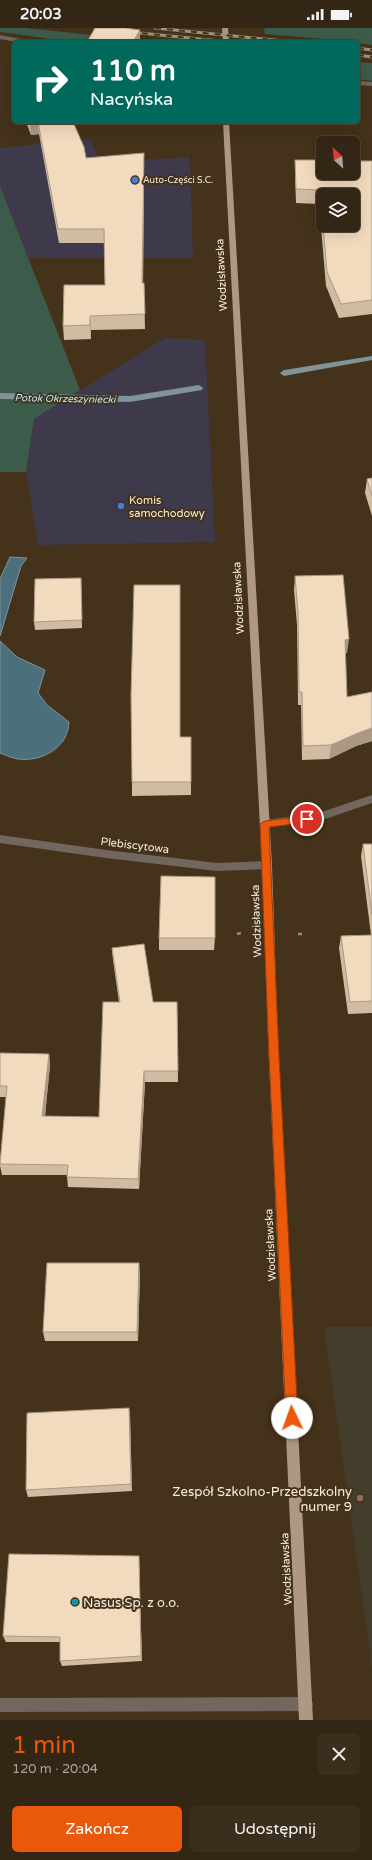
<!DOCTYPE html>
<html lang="pl">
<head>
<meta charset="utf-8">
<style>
  body { margin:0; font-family:"Varela Round",sans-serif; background:#3b2e1d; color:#f1f3f6; height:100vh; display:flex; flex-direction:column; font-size:15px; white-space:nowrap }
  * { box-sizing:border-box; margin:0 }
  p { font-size:13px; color:#a9a5a0 }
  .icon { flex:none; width:22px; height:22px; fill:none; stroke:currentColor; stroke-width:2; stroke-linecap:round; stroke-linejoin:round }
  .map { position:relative; height:1692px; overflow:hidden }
  .drawer { display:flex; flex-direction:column; background:#332614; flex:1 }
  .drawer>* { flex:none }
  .guide { position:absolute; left:12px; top:12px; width:348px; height:84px; border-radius:6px; box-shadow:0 4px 16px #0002,0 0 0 1px #4e4334; background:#00695c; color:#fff; overflow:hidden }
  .needle { width:26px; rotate:334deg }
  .controls { position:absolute; left:316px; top:108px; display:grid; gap:8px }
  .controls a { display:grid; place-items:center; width:44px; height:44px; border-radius:6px; background:#332614; box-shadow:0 4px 16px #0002,0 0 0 1px #4e4334; font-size:20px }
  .pin { position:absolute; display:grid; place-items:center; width:34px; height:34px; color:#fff; margin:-17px; border:2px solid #fff; border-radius:50%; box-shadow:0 1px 4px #0007 }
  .me { position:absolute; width:44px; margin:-22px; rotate:357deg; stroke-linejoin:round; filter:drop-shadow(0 0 3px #0008) }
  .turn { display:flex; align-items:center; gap:14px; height:84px; padding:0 12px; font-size:18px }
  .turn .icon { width:52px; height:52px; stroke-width:2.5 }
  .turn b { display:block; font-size:28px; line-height:34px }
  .round { display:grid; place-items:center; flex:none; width:42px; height:42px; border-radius:6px; background:#3b2e1d }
  .overview { display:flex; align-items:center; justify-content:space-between; height:68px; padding:0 12px }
  h1 { font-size:24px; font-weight:600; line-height:30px; color:#ea580c }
  .action { display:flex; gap:8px; margin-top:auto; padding:8px 12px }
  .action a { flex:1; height:46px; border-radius:6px; background:#ea580c; color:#fff; font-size:16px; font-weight:600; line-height:46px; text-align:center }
  .action a+a { background:#3b2e1d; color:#f1f3f6 }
  .status { display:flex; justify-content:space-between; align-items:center; height:28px; padding:0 20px; background:#332614; direction:ltr }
  .status svg { height:11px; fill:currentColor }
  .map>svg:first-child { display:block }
  .commercial { fill:#3e3a4c }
  .education { fill:#433d2b }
  .green { fill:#3d5b4b }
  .water { fill:#4c6f7d; stroke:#7f949a }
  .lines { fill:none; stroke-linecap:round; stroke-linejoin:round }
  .stream { fill:#7f949a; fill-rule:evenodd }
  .path { stroke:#9a8c78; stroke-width:2.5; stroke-dasharray:4 2; stroke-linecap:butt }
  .minor { fill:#72675e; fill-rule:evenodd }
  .primary { fill:#ae9884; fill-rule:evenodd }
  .rail-casing { stroke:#a29381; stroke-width:3 }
  .rail { stroke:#44321a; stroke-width:2; stroke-dasharray:6; stroke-linecap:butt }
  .wall { fill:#d0bba3 }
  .shaded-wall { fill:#a99985 }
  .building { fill:#f2dabe; stroke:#a99985 }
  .route { fill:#ea580c; stroke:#983908 }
  .shop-dot { fill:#3f7fe0; stroke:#44321a; stroke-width:1.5 }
  .education-dot { fill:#8d6e63; stroke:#44321a; stroke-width:1.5 }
  .culture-dot { fill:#0f9aa8; stroke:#44321a; stroke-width:1.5 }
  .labels { text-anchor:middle; stroke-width:4; stroke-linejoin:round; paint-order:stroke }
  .far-poi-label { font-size:9px; fill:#f7ecde; stroke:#44321a; text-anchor:start }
  .far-water-label { font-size:10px; font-style:italic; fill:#b5e9ff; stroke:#44321a }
  .street-label { font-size:11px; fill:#f7ecde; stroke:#44321a }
  .poi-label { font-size:11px; fill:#f7ecde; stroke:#44321a; text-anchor:start }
  .near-poi-label { font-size:13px; fill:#f7ecde; stroke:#44321a; text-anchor:end }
</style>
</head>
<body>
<div class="status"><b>20:03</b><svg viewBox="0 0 49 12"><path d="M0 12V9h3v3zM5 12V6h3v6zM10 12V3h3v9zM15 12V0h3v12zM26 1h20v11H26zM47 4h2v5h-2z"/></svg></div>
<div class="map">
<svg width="372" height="1692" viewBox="0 0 372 1692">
  <rect width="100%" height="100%" fill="#44321a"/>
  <!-- commercial -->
  <g class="commercial">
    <path d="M90,111L101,135L190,129L193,230H29L0,158V120Z"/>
    <path d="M165,310L205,312L215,514L38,517L26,444L34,391Z"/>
  </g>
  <!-- education -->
  <path class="education" d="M324,1299H372V1641Z"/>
  <!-- green -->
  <g class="green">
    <path d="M0,0H25L92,7L83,14H58L44,10L0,4Z"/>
    <path d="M264,0H372V17L358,15V14L265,6Z"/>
    <path d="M358,34L372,35V53L358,51Z"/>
    <path d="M0,158L80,362L34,391L26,444H0Z"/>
  </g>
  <!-- water -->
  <g class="water">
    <path d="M10,529L27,530L21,538L0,608V551Z"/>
    <path d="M0,613L17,629L45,642L38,665L47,677L69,694C68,720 42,734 18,731C12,730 5,727 0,725Z"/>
  </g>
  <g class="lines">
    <!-- stream -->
    <g class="stream">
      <path d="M372,328V332L284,348L280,345L284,342Z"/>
      <path d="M199,357L203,360L202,362L130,374L0,371V365L130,368Z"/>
    </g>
    <!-- path -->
    <g class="path">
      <path d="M237,906L241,905"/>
      <path d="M298,906H303"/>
    </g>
    <!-- minor -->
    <g class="minor">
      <path d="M0,7L27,12L30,14H17L0,11Z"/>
      <path d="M358,53L372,54V58L358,57Z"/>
      <path d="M372,767V775L319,793L265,800L262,799L260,796L262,793L265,792L319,785Z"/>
      <path d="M0,807L106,822L217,835L267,833L271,834L272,837L271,840L267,841L217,843L106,830L0,815Z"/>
      <path d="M306,1669L311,1671L313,1676L311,1681L306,1683L0,1684V1670Z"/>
    </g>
    <!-- primary -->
    <g class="primary">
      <path d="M222,0H228L229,14H223Z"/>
      <path d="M223,94H229L272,837L278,1012L313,1692H299L268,1012L262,837Z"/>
    </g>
    <!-- rail casing -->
    <g class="rail-casing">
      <g id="rail">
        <path d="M155,0L294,14"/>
        <path d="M130,4L230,14"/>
        <path d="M358,20L372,22"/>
        <path d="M358,27L372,29"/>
      </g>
    </g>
    <!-- rail -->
    <use href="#rail" class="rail"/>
  </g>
  <!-- wall -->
  <g class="wall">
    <path d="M12,49H14V65L13,62Z"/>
    <path d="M26,94H73L86,130L144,139L143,255H144L145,301L91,302V311L64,312L63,298L105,257L104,215H59L39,106L31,107Z"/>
    <path d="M295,132L372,133V286L339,290L326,258L319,176L296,175L295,146Z"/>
    <path d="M372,450V488L365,465L367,451Z"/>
    <path d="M295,548L347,625H345L347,669L372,664V713L356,718L329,731L302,732L301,677H298L297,597L294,562Z"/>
    <path d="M81,558L82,600L35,602L34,594Z"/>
    <path d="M180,709H191V767L132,768V754Z"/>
    <path d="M363,816H372V985L348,986L339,920L341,908L371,907L361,828Z"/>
    <path d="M159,910H215L214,922H159Z"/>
    <path d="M112,920L153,974H177L178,1054H145L139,1161L68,1159L67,1149V1147H2L0,1138V1134L6,1069H0V1025L49,1026L50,1037L45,1088L99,1089L119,974L113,932Z"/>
    <path d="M140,1245L138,1313H45L43,1304Z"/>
    <path d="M129,1380L130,1388L132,1463L28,1469L26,1462Z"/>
    <path d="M139,1534L142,1633L62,1638L60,1633V1614H6L3,1608Z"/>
  </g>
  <!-- shaded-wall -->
  <g class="shaded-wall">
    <path d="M140,2V14H133Z"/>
    <path d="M30,94H38L39,106L31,107Z"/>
    <path d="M144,125V139L143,269L142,255Z"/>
    <path d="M90,288L91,302V311L90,297Z"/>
    <path d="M349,611L347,625L343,626L345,612Z"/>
    <path d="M372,700V713L356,718L329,731L331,717L358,705Z"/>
    <path d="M49,1026L50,1037L44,1098L42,1088Z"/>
    <path d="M144,1043L145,1054L139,1161L138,1151Z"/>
    <path d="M139,1235L140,1245L138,1313L137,1304Z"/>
    <path d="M129,1380L130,1388L132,1463L131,1456Z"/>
    <path d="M139,1528V1534L142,1633L141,1628Z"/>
  </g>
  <!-- building -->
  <g class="building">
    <path d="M95,0H125L140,2L133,14H87Z"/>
    <path d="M12,49H14V54Z"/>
    <path d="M38,94H73L84,119L86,130L144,125L142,255H144L145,286L90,288V297L63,298L64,257H105L104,201H58Z"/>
    <path d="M295,132H323V145H353V133H372V272L341,276L327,244L323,197H353V167H323V194L320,162L296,161Z"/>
    <path d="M372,450V468L367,451Z"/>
    <path d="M343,547L349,611L345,612L347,669L372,664V700L358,705L331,717L303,718L302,664H299L298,584L295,548Z"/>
    <path d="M81,550L82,592L34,594L35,551Z"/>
    <path d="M134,557H180V709H191V754H132L131,667Z"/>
    <path d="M363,816H372V886Z"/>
    <path d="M161,848L215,849V910H159Z"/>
    <path d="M372,907V973L350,974L341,908Z"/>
    <path d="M144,916L153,974H177L178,1043H144L138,1151L67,1149L68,1137L0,1136L7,1058H0V1025L49,1026L42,1088L99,1089L103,974H120L112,920Z"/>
    <path d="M47,1235H139L137,1304H43Z"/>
    <path d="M129,1380L131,1456L26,1462L27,1385Z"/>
    <path d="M9,1526L139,1528L141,1628L60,1633V1609L3,1608Z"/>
  </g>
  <!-- route -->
  <path class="route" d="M307,788L310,789V794L269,799L279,1028L298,1390L296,1394L292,1396L288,1394L286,1390L269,1028L260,796L265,793Z"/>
  <!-- markers -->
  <g class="shop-dot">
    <circle cx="135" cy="152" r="4"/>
    <circle cx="121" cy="478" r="4"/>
  </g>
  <circle class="education-dot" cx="360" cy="1470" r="4"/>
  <circle class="culture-dot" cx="75" cy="1574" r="4"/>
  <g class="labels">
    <!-- far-poi labels -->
    <g class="far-poi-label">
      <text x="143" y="155">Auto-Części S.C.</text>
    </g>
    <!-- far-water labels -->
    <g class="far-water-label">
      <text transform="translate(65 370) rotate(1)" y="4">Potok Okrzeszyniecki</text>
    </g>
    <!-- street labels -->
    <g class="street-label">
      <text transform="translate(221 247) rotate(-93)" y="4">Wodzisławska</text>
      <text transform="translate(238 570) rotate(-93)" y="4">Wodzisławska</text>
      <text transform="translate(135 817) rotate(7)" y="4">Plebiscytowa</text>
      <text transform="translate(256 893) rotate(-92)" y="4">Wodzisławska</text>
      <text transform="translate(270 1217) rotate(-93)" y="4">Wodzisławska</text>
      <text transform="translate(286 1541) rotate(-93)" y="4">Wodzisławska</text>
    </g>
    <!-- poi labels -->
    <g class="poi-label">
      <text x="129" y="476">Komis<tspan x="129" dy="13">samochodowy</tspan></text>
    </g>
    <!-- near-poi labels -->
    <g class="near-poi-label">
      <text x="352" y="1468">Zespół Szkolno-Przedszkolny<tspan x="352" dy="15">numer 9</tspan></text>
      <text x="83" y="1579" text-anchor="start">Nasus Sp. z o.o.</text>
    </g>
  </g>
</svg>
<div class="controls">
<a><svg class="needle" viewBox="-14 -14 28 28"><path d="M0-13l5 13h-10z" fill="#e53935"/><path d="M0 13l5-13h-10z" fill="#a9a5a0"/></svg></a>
<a><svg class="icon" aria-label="layers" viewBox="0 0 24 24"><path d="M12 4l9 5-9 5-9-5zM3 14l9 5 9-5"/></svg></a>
</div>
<div class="pin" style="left:307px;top:791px;background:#d93025"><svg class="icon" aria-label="arrive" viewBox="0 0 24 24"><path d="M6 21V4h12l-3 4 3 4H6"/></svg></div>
<svg class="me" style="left:292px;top:1390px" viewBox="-20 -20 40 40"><circle r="19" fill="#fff"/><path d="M0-13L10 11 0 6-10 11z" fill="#ea580c"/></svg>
<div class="guide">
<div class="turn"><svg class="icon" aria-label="right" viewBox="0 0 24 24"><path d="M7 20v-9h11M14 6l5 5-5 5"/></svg><div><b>110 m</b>Nacyńska</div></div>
</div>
</div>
<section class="drawer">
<div class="overview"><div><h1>1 min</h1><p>120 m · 20:04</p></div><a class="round"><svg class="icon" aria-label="close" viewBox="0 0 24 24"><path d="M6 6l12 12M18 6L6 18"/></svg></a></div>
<div class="action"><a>Zakończ</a><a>Udostępnij</a></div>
</section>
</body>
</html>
